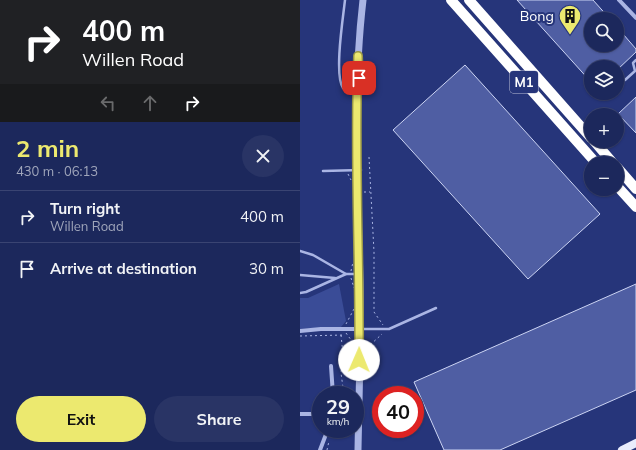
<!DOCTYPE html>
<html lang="en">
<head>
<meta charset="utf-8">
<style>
  body { margin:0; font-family:Mulish,sans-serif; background:#293465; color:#f1f3f6; height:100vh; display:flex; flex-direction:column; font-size:15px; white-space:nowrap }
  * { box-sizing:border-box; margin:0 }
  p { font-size:13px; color:#a0a6bb }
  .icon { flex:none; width:22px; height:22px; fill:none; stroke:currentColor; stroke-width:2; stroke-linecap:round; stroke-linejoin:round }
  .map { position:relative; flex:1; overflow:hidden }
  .panel { display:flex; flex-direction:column; background:#1c285c; width:300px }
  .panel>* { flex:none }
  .top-card { background:#202124; color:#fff; overflow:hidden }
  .controls { position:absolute; left:284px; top:12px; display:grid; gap:8px }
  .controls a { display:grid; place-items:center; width:40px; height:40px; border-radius:50%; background:#1c285c; box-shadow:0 1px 3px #0004,0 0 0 1px #3a4472; font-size:20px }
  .speed { position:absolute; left:12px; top:386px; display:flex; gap:8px; font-size:20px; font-weight:700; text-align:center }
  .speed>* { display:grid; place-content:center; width:52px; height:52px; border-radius:50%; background:#1c285c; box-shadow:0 1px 3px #0004,0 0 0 1px #3a4472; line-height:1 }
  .speed small { font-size:10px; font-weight:400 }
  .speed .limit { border:6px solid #d22; background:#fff; color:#111 }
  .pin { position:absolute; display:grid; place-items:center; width:34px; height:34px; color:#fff; margin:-17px; border-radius:8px; box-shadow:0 2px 6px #0006 }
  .me { position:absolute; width:44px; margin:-22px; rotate:1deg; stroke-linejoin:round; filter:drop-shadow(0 0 3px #0008) }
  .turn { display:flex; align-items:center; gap:14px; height:84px; padding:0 16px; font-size:18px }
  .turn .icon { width:52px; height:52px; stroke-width:2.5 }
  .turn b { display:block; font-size:28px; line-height:34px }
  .lanes { display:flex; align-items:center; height:38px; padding:0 16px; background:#0003; justify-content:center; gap:20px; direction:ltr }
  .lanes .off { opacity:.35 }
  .round { display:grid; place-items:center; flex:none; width:42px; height:42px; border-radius:21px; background:#293465 }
  .overview { display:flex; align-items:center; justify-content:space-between; height:68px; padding:0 16px }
  h1 { font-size:24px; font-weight:700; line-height:30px; color:#ece96f }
  .primary-button { display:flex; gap:8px; margin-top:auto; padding:8px 16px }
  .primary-button a { flex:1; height:46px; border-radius:24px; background:#ece96f; color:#111; font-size:16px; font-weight:700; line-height:46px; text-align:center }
  .primary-button a+a { background:#293465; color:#f1f3f6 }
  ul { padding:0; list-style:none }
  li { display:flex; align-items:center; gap:12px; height:52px; padding:0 16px; border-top:1px solid #3a4472 }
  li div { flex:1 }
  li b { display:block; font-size:15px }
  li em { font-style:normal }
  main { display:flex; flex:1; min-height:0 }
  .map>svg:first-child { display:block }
  .green { fill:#3a4c97 }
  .building { fill:#4f5ea3; stroke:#ccd4f3 }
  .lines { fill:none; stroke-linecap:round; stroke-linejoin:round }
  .path { stroke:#aab5e4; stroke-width:1; stroke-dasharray:2 3; stroke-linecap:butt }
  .service { stroke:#aab5e4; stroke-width:2.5 }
  .minor { stroke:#aab5e4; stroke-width:4 }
  .tertiary { stroke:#aab5e4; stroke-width:7 }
  .primary { stroke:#e9ecfc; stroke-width:8 }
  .motorway { stroke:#fff; stroke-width:10 }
  .route-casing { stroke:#999748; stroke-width:10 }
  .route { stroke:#ece96f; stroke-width:7 }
  .labels { text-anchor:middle; stroke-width:4; stroke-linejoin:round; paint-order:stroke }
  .shield { fill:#26357a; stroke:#bec2d7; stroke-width:1 }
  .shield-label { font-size:13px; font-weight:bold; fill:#fff }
  .poi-label { font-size:14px; fill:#fff; stroke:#26357a; text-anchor:end }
</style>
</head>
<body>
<main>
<section class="panel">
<div class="top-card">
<div class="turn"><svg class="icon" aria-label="right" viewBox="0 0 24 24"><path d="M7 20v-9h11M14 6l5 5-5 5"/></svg><div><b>400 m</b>Willen Road</div></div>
<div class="lanes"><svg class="icon off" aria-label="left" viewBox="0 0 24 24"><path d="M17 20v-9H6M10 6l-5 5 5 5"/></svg><svg class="icon off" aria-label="ahead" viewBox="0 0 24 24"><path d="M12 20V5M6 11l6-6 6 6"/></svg><svg class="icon" aria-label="right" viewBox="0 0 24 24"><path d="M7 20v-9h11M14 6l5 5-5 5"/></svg></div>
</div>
<div class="overview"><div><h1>2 min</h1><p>430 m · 06:13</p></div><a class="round"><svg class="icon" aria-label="close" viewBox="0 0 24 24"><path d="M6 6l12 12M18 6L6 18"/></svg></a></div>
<ul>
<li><svg class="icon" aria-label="right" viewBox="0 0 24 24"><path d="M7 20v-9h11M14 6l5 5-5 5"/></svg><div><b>Turn right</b><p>Willen Road</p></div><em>400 m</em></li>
<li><svg class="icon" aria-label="arrive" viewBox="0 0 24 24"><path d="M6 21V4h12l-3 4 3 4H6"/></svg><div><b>Arrive at destination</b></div><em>30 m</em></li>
</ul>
<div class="primary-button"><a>Exit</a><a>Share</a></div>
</section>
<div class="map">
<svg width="336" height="450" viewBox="0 0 336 450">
  <rect width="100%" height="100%" fill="#26357a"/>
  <!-- green -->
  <path class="green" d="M39,284L46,321L41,327L0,329V298H8Z"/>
  <!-- building -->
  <g class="building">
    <path d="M217,0H293L310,19H291V45H317V27L336,49V52L317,70V67H291V82Z"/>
    <path d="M165,65L300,214L228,279L93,130Z"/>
    <path d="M336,97V133L318,114Z"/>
    <path d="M336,284V390L200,450H144L114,382Z"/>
  </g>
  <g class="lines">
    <!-- path -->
    <g class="path">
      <path d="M69,157L74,252V312L83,325"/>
      <path d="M48,174L51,180"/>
      <path d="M64,192H70"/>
      <path d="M51,271L53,262"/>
      <path d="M51,278L54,288"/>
      <path d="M46,324L54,309"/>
      <path d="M46,333L54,344"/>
      <path d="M41,335L43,354L41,373L44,395"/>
      <path d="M0,336L45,335"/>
      <path d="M66,346H69L82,334"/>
      <path d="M31,434L38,429"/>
      <path d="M27,450L29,441"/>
    </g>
    <!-- service -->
    <g class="service">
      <path d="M45,0C43,18 34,75 43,88L56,89"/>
      <path d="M325,80L335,71L333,63L336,60"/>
      <path d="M23,171L61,170"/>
      <path d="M0,251L13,255L46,274"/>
      <path d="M0,275L35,278"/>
      <path d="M0,293L6,292L46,274H59"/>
      <path d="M62,329H89L136,308"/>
    </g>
    <!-- minor -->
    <g class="minor">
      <path d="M319,0L336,18"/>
      <path d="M0,331L21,329H59"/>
      <path d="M31,366L33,395"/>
      <path d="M0,414H21"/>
      <path d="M20,450L28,429"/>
    </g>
    <!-- tertiary -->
    <path class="tertiary" d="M58,450C59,395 61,339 60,284C58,189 52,94 63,0"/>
    <!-- primary -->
    <path class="primary" d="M322,450L336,443"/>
    <!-- motorway -->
    <g class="motorway">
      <path d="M151,0L296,163"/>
      <path d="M169,0L291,138"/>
      <path d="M294,141L313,163"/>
      <path d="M317,167L336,189"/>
      <path d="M317,186L336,207"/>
    </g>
  </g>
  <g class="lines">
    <!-- route casing -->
    <g class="route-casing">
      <path id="route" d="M59,360C60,258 54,157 58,56L59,78"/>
    </g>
    <!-- route -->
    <use href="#route" class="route"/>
  </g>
  <!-- icons -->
  <defs>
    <g id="building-pin" transform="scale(1.15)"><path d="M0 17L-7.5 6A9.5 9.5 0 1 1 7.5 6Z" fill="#ece96f" stroke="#26357a"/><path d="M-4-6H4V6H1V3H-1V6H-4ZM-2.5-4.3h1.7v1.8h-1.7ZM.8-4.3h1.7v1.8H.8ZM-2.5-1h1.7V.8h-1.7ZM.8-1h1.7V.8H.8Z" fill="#111"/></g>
  </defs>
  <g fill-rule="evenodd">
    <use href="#building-pin" x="270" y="16"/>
  </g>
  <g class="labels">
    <!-- shield labels -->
    <rect class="shield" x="210" y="71" width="28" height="22" rx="3"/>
    <g class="shield-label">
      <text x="224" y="87">M1</text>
    </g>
    <!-- poi labels -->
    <g class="poi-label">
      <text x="254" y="21">Bong</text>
    </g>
  </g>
</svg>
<div class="controls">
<a><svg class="icon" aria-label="search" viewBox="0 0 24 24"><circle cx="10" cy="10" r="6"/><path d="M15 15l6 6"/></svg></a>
<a><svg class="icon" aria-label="layers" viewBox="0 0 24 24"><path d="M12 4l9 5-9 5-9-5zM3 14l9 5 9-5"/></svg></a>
<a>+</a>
<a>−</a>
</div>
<div class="speed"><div>29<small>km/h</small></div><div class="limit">40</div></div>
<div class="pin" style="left:59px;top:78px;background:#d93025"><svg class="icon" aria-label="arrive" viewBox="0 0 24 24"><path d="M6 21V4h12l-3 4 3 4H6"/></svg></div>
<svg class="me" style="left:59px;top:360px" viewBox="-20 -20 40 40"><circle r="19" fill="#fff"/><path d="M0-13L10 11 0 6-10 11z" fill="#ece96f"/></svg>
</div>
</main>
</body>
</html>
